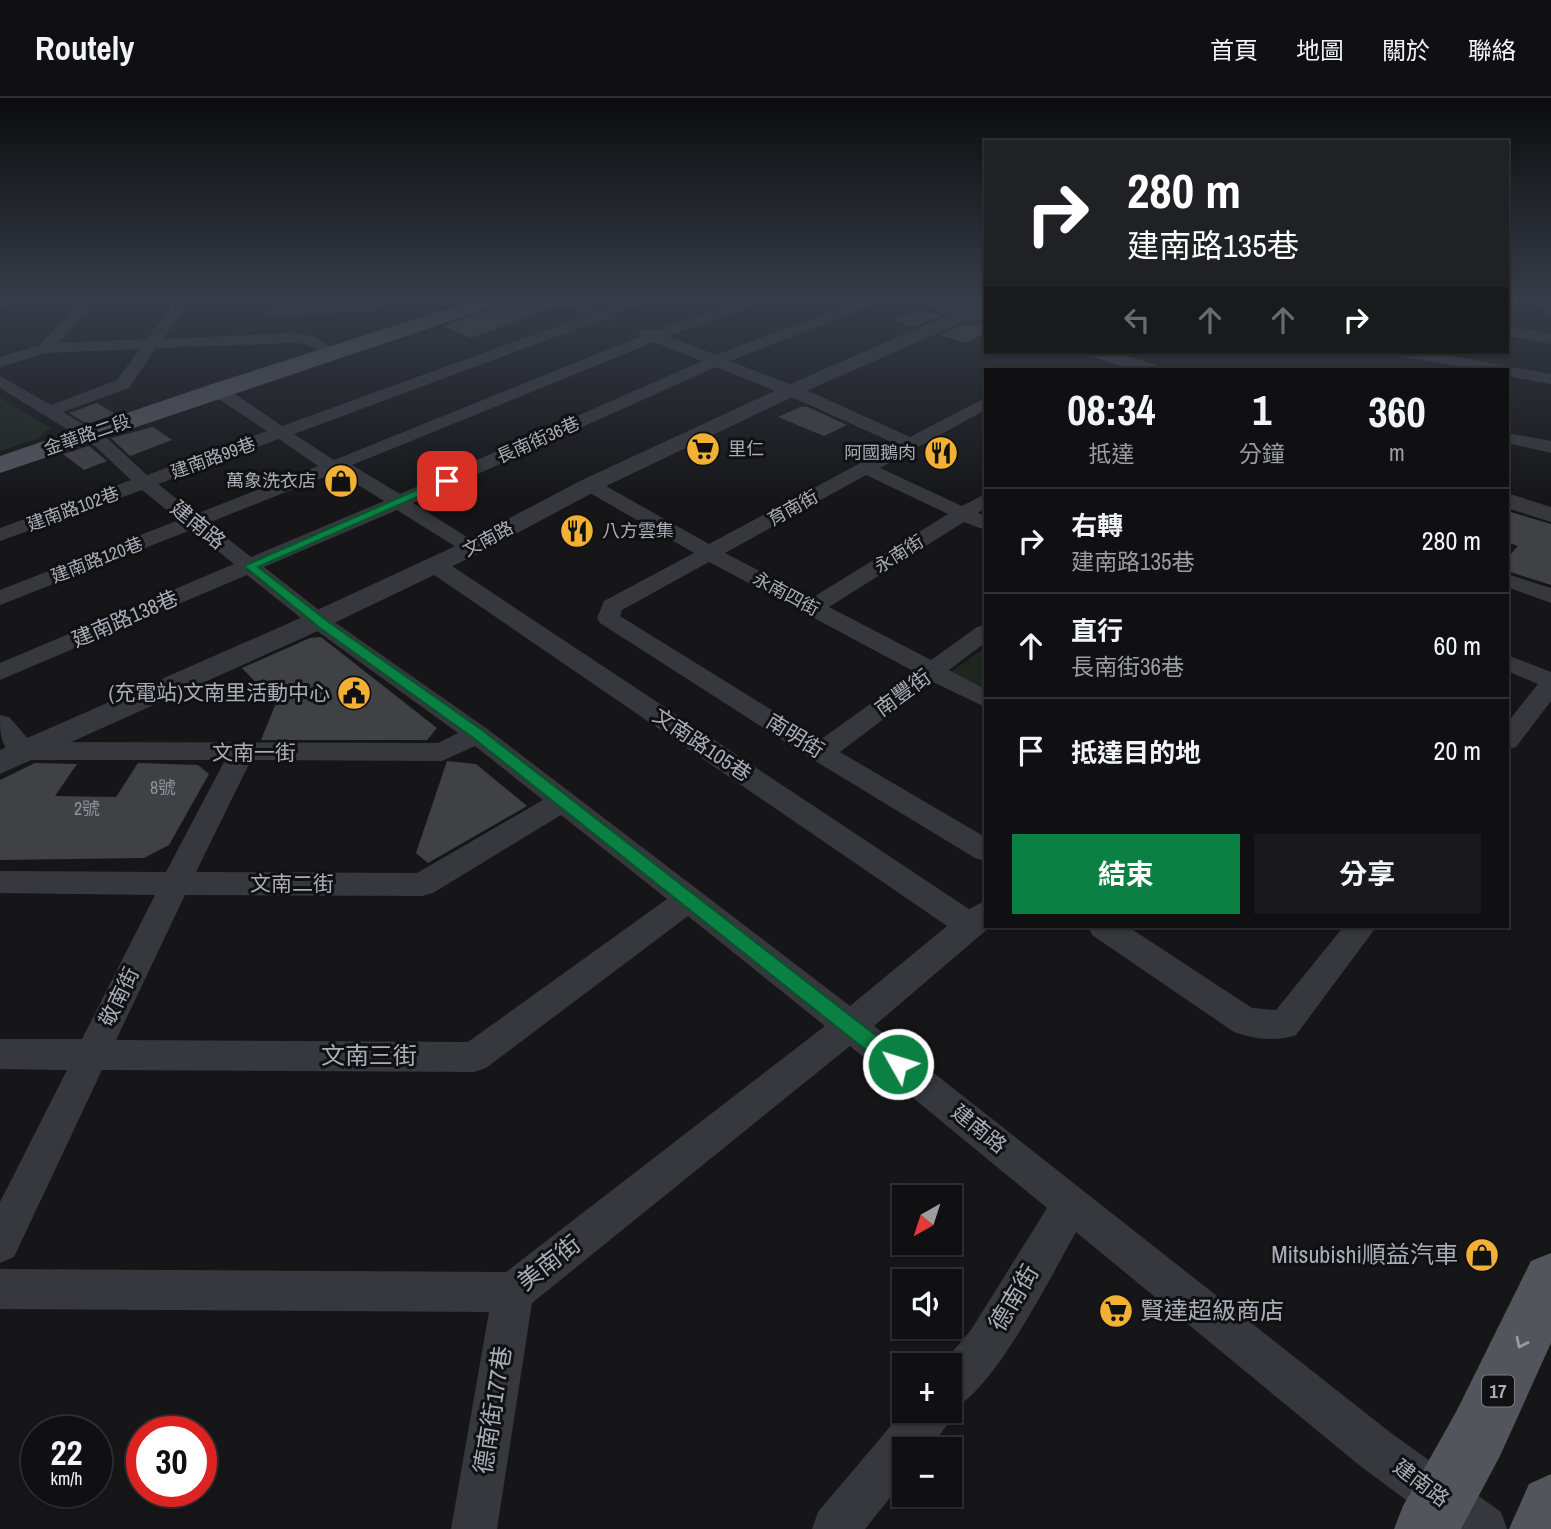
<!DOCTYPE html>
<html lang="zh-TW">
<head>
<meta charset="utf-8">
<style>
  body { margin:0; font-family:"Archivo Narrow","Noto Sans TC",sans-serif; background:#19191b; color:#f1f3f6; height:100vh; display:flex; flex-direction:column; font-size:26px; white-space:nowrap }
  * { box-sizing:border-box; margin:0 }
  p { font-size:23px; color:#9c9d9f }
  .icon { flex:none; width:38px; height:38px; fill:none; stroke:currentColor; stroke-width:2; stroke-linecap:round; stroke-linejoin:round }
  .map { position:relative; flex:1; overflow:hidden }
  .sheet { position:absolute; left:984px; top:270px; width:525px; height:560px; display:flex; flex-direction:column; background:#101012; border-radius:0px; box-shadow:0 2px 5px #0004,0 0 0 2px #303032 }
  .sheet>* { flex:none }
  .hud { position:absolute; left:984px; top:42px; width:525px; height:214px; border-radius:0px; box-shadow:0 2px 5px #0004,0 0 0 2px #303032; background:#202124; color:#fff; overflow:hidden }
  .needle { width:46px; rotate:219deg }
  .controls { position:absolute; left:892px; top:1087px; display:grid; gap:14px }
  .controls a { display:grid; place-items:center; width:70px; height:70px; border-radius:0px; background:#101012; box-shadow:0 2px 5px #0004,0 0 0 2px #303032; font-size:35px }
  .speed { position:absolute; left:21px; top:1318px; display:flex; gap:14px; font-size:35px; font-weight:700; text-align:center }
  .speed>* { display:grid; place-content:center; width:91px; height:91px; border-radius:50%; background:#101012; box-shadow:0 2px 5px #0004,0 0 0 2px #303032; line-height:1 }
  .speed small { font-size:18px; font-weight:400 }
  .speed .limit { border:10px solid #d22; background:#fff; color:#111 }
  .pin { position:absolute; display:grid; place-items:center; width:60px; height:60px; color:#fff; margin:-30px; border-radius:14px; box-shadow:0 4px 10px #0006 }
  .me { position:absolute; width:77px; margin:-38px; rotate:309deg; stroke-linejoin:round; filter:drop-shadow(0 0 5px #0008) }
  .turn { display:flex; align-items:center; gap:24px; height:147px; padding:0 28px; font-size:32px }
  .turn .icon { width:91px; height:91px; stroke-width:2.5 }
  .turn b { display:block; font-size:49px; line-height:60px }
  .lanes { display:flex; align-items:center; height:66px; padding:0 28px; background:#0003; justify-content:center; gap:35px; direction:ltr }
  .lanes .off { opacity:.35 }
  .eta { display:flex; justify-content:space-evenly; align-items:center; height:119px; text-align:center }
  .eta b { font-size:42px; font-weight:700; line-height:49px }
  .action { display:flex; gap:14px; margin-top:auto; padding:14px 28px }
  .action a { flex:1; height:80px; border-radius:0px; background:#0b8043; color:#fff; font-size:28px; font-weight:700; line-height:80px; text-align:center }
  .action a+a { background:#19191b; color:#f1f3f6 }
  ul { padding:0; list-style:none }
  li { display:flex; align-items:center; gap:21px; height:105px; padding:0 28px; border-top:2px solid #303032 }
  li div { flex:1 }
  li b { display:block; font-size:26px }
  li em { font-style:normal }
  header { display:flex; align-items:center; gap:42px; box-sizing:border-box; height:98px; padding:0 35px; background:#101012; border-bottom:2px solid #303032 }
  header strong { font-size:33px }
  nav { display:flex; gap:38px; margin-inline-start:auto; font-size:24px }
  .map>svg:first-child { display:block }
  .green { fill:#1e261f }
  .building { fill:#404145 }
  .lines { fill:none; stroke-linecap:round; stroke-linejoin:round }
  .minor { fill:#37383d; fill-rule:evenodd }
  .tertiary { fill:#37383d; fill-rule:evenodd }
  .primary { fill:#53555c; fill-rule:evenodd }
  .oneway { stroke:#979ba6 }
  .route { fill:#0b8043; stroke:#07532c; stroke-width:2 }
  .labels { text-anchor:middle; stroke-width:6; stroke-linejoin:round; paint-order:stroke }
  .far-street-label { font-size:18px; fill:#a8adb8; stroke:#111113 }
  .far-poi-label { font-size:18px; fill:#a8adb8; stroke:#111113; text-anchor:start }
  .number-label { font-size:18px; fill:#8e929b }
  .shield { fill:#111113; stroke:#7b7e86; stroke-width:2 }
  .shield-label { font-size:19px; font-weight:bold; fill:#a8adb8 }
  .street-label { font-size:21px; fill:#a8adb8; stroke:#111113 }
  .poi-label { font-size:21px; fill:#a8adb8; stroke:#111113; text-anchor:end }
  .near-street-label { font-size:24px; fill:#a8adb8; stroke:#111113 }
  .near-poi-label { font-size:24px; fill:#a8adb8; stroke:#111113; text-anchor:end }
</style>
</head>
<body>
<header>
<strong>Routely</strong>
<nav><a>首頁</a><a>地圖</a><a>關於</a><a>聯絡</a></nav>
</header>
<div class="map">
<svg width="1551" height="1431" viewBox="0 0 1551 1431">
  <rect width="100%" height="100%" fill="#161618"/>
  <!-- green -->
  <g class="green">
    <path d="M0,300L51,330L37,341L0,353Z"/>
    <path d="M985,549V591L951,574Z"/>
  </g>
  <!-- building -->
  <g class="building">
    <path d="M517,202H552L558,208L470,240L443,228Z"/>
    <path d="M920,211L941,217L914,229L894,222Z"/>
    <path d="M985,222V235L966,245L940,237L965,226L976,227Z"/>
    <path d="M97,305L115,316L87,326L69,315Z"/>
    <path d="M800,309H808L847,327L824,338L778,319Z"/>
    <path d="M153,329L172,342L130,358L111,340Z"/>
    <path d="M89,348L107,363L84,372L63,356Z"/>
    <path d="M1507,413L1551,426V487L1507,473V460L1518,448L1507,444Z"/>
    <path d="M321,539L437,630L427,642H261L276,605L242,570L310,540Z"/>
    <path d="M447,663L476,666L527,708L428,765L416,755Z"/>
    <path d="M35,665L77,666L55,698L116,699L138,665L198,667L209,676L169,747L144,760L0,762V682Z"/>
  </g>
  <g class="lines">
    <!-- minor -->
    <g class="minor">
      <path d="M0,202H14L5,212L0,213Z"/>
      <path d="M82,202H97L59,245L147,241L176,202H190L163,241L295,235L315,239L340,254L332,259L306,246L295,245L156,250L129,290L63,314L108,341L147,377L267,333L211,296L209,292L211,288H223L282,328L588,217L557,205L555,202H575L602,212L630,202H650L615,217L614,223L601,222L294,336L334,362L641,238L638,235L641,232L655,233L743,202H763L761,205L668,238L716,257L860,202H880L878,205L730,263L815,296L910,339L985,300V312L880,370L962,408L985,396V410L978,415L985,418V432L964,424L829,509L931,562L977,529L985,527V545L949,572L985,591V609L933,584L840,654L985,739V763L975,760L812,661L600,525L597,520L604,503L694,455L583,391L580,387L583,383H597L709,446L896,346L803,304L716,269L413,405L478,446L482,450L478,454H464L397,412L264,469L333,523L486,630L850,908L947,828L427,472L424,467L427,462H443L969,811L985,803V828H991L874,928L1391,1335L1501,1414L1507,1431H1445L1359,1367L1076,1134C1052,1176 994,1293 953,1310L947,1327L929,1351H905V1381L865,1431H812L818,1414L905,1311L950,1312V1267H941L971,1232L1047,1110L850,948L532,1205L497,1431H451L489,1214L0,1211V1171L506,1174L825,928L688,818L486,970L474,974L102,972L14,1159L0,1165V1104L67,972L0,971V941H82L155,797L0,795V773L166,774L225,662H26C1,655 0,640 0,617L9,619L31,644L438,645L458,635L317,533L247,477L0,582V565L234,466L191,432L0,507V492L179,422L142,392L0,443V430L131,382L96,349L0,290V278L51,307L117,282L140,251L47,255L0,269V259L40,247ZM654,244L702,263L400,396L352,367ZM279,341L318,368L196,416L158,386ZM334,375L342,377L384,403L251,459L208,425ZM866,377L948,416L812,500L725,455ZM709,464L915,574L820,642L620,518L622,512ZM475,648L543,702L417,775L196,774L251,662L442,663ZM561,717L667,801L468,944L116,942L185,797L422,798L433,795Z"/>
      <path d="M380,202H401L372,213L268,218L261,214L268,210L371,205Z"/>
      <path d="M1527,202H1543L1551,208V219Z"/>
      <path d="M1507,228L1551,236V246L1507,238Z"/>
      <path d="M1396,254H1430L1551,276V286L1507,278V271H1474L1404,259Z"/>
      <path d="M1507,335L1551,343V355L1507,345Z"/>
      <path d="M1507,476L1551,490V505L1507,489Z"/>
      <path d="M1507,557L1551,574V603L1516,649L1507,652V625L1538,586L1507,573Z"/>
      <path d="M1088,828H1127L1252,910L1276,912L1344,828H1377L1296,937C1277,944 1253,941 1234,934L1092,837Z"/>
    </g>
    <!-- tertiary -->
    <g class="tertiary">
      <path d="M913,202H937L963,210L974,207L980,208L983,212L980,216L984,220L975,225L965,223L786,302L598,392L480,455L307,538L0,676V652L287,526L462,445L582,382L772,294L948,217L915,206Z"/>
      <path d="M1088,254H1115L1156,267L1159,271H1130L1090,258Z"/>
      <path d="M1507,395L1551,409V424L1507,410Z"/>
    </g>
    <!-- primary -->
    <g class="primary">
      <path d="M475,202H504L501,206L0,375V358L209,287Z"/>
      <path d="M1551,1155V1245L1500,1358L1461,1431H1394L1403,1408L1456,1314L1531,1163Z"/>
      <path d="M1551,1376V1431H1509L1529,1386Z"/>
    </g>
  </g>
  <!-- one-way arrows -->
  <defs><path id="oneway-chevron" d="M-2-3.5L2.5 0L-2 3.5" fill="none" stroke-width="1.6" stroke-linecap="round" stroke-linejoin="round" transform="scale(1.75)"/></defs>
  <use class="oneway" href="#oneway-chevron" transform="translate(1521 1245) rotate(116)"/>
  <!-- sky -->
  <linearGradient id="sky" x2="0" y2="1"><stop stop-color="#0c0c0d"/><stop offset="0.5" stop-color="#363c48"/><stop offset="1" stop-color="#363c48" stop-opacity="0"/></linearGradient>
  <rect width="1551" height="402" fill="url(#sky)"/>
  <!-- route -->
  <path class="route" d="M444,380L453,383L258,469L330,525L482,632L905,960L908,966L905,972L898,975L891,972L472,639L320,530L244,468Z"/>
  <!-- icons -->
  <defs>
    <g id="supermarket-disc" transform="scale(1.75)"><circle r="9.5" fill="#f2b134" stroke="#111113"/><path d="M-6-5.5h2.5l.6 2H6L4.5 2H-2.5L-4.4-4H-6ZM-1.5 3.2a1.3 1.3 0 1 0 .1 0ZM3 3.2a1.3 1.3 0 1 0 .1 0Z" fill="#111"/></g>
    <g id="restaurant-disc" transform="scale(1.75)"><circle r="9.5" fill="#f2b134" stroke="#111113"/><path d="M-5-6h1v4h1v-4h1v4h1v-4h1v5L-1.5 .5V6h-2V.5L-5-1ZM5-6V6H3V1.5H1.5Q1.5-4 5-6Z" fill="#111"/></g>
    <g id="shop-disc" transform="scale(1.75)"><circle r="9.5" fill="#f2b134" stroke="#111113"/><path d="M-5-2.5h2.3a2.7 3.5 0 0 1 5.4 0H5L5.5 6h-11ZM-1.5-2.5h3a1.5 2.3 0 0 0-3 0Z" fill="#111"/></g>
    <g id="civic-disc" transform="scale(1.75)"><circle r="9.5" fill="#f2b134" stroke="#111113"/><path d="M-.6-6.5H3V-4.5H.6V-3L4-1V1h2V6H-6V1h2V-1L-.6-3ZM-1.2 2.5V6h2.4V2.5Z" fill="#111"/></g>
  </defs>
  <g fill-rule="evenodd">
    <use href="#supermarket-disc" x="703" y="351"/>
    <use href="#restaurant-disc" x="941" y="355"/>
    <use href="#shop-disc" x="341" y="383"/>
    <use href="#restaurant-disc" x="577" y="433"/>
    <use href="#civic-disc" x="354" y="595"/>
    <use href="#shop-disc" x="1482" y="1157"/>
    <use href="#supermarket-disc" x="1116" y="1213"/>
  </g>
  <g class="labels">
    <!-- far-street labels -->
    <g class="far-street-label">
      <text transform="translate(87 337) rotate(-19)" y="6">金華路二段</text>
      <text transform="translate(538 342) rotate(-24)" y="6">長南街36巷</text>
      <text transform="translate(213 360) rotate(-20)" y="6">建南路99巷</text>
      <text transform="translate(793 410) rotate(-29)" y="6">育南街</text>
      <text transform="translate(73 411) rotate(-20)" y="6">建南路102巷</text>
      <text transform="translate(488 441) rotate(-28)" y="6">文南路</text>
      <text transform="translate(899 456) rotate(-32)" y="6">永南街</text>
      <text transform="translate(97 462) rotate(-21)" y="6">建南路120巷</text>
      <text transform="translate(786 496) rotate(28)" y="6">永南四街</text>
    </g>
    <!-- far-poi labels -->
    <g class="far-poi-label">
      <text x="728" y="357">里仁</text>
      <text x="916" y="361" text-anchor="end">阿國鵝肉</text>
      <text x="316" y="389" text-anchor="end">萬象洗衣店</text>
      <text x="602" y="439">八方雲集</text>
    </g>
    <!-- number labels -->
    <g class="number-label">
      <text x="163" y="696">8號</text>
      <text x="87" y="717">2號</text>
    </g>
    <!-- shield labels -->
    <rect class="shield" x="1482" y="1277.5" width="32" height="31" rx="5"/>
    <g class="shield-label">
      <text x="1498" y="1300">17</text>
    </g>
    <!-- street labels -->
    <g class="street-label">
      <text transform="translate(198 427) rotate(39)" y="7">建南路</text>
      <text transform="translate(125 521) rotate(-23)" y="7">建南路138巷</text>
      <text transform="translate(903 595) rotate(-36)" y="7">南豐街</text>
      <text transform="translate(795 638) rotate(32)" y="7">南明街</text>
      <text transform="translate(702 647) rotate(34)" y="7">文南路105巷</text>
      <text x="254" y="662">文南一街</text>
      <text x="292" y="793">文南二街</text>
      <text transform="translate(119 899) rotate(-64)" y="7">敬南街</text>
      <text transform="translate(979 1031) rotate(39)" y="7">建南路</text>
      <text transform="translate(1421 1385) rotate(37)" y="7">建南路</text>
    </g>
    <!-- poi labels -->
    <g class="poi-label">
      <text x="330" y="602">(充電站)文南里活動中心</text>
    </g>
    <!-- near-street labels -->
    <g class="near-street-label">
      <text x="369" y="966">文南三街</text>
      <text transform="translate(549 1165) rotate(-38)" y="8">美南街</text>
      <text transform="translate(1014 1200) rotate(-59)" y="8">德南街</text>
      <text transform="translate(493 1312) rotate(-81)" y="8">德南街177巷</text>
    </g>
    <!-- near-poi labels -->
    <g class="near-poi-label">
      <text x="1458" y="1165">Mitsubishi順益汽車</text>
      <text x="1140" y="1221" text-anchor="start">賢達超級商店</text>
    </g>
  </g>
</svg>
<div class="controls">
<a><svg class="needle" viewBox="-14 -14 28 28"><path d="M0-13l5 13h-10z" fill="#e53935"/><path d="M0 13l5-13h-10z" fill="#9c9d9f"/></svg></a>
<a><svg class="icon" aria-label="sound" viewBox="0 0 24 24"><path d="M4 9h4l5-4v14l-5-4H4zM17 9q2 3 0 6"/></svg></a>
<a>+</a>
<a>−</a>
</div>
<div class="speed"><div>22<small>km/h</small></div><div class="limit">30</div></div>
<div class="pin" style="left:447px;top:383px;background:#d93025"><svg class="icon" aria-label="arrive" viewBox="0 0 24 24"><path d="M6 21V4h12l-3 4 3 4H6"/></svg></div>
<svg class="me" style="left:898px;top:966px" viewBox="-20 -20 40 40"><circle r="17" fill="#0b8043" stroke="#fff" stroke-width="3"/><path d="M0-11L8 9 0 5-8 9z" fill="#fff"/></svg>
<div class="hud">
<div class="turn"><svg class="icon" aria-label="right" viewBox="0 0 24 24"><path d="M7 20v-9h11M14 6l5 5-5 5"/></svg><div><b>280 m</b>建南路135巷</div></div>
<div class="lanes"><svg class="icon off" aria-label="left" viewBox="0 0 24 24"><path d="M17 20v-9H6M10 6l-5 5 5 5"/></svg><svg class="icon off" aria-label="ahead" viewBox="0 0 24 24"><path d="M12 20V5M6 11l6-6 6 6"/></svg><svg class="icon off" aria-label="ahead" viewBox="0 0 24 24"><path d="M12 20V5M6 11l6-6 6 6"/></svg><svg class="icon" aria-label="right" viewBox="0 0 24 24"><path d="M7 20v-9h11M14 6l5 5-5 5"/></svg></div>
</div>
<section class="sheet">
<div class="eta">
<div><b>08:34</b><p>抵達</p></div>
<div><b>1</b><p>分鐘</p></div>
<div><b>360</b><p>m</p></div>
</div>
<ul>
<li><svg class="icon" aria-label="right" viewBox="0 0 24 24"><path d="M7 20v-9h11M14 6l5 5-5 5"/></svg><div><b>右轉</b><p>建南路135巷</p></div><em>280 m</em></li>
<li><svg class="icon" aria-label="ahead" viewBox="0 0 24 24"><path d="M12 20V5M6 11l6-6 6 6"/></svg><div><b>直行</b><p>長南街36巷</p></div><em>60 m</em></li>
<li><svg class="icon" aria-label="arrive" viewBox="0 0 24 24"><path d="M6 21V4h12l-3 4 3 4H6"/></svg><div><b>抵達目的地</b></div><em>20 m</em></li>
</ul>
<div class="action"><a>結束</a><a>分享</a></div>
</section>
</div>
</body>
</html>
